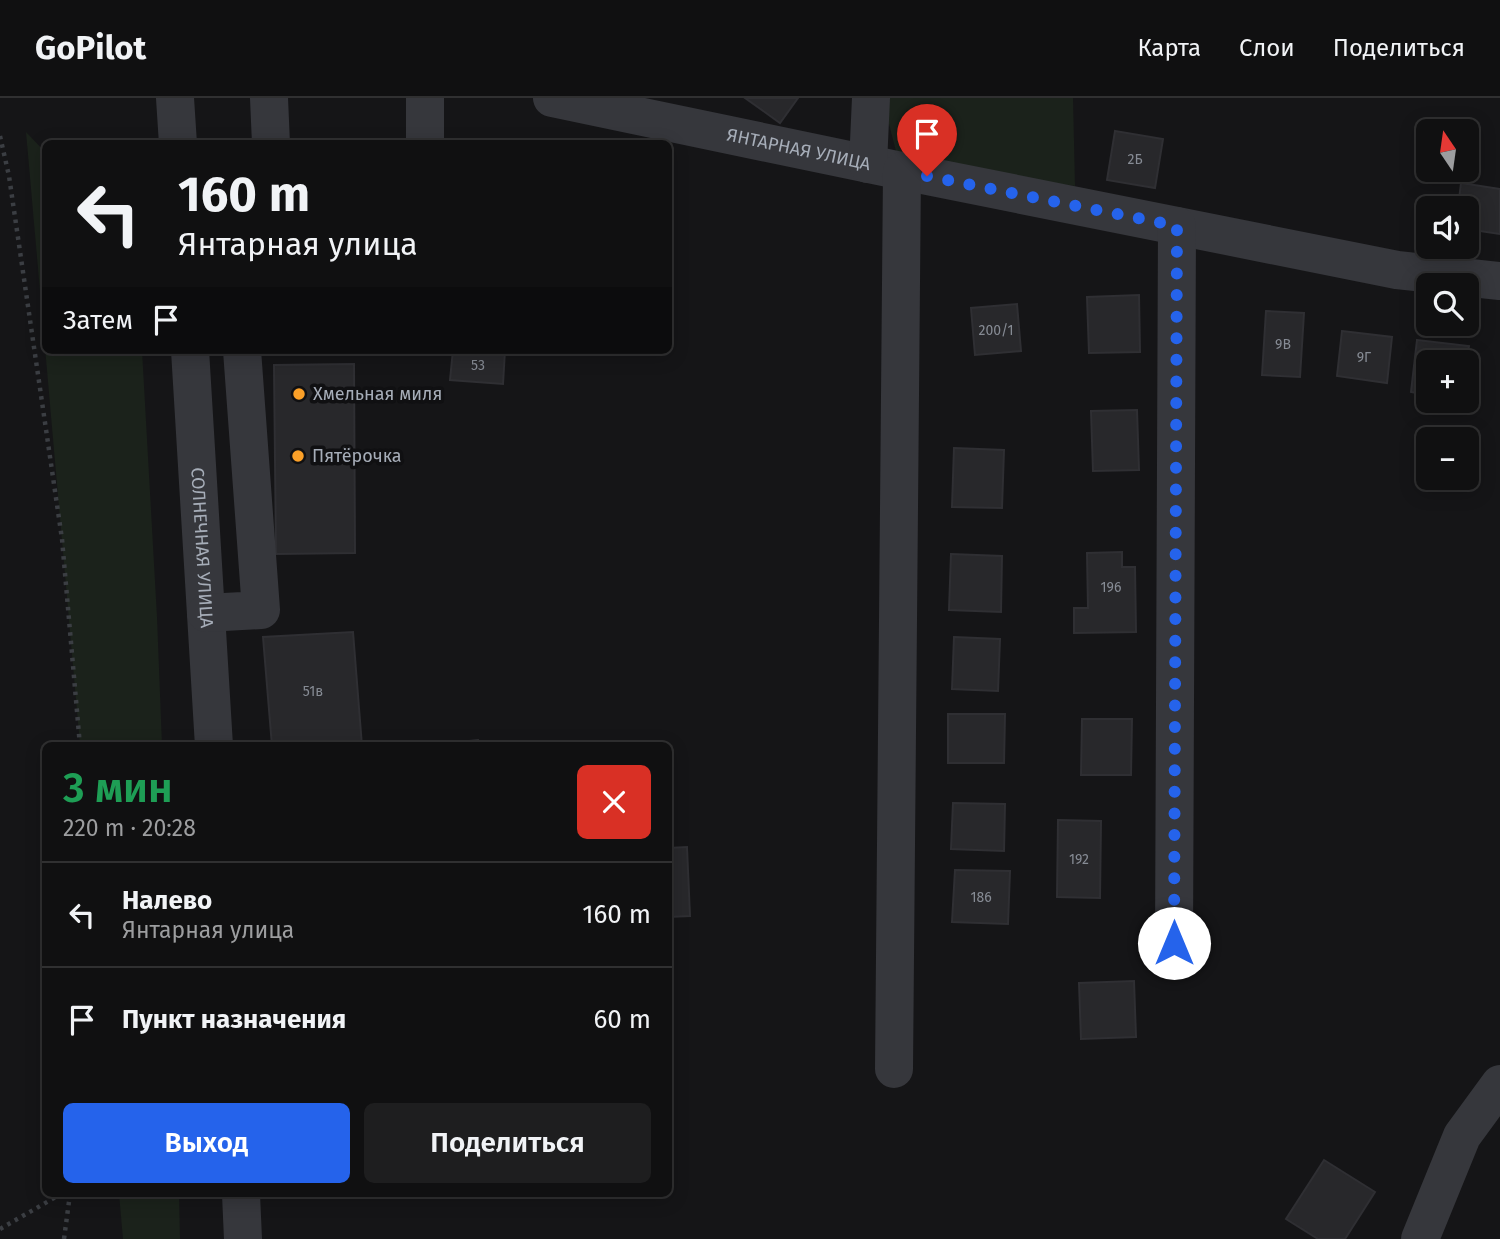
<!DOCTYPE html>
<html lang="ru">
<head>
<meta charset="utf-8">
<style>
  body { margin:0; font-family:"Fira Sans",sans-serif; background:#1e1e1f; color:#f1f3f6; height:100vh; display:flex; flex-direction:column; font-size:26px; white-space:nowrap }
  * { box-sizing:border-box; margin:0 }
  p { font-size:23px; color:#9c9d9f }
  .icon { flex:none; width:38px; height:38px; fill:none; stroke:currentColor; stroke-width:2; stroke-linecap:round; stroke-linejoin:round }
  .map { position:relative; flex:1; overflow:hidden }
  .details { position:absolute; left:42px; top:644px; width:630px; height:455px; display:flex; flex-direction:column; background:#101011; border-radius:10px; box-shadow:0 4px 18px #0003,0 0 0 2px #303031 }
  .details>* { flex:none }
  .banner { position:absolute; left:42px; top:42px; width:630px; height:214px; border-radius:10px; box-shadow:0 4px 18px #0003,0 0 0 2px #303031; background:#101011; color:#f1f3f6; overflow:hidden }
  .needle { width:46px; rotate:347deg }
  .controls { position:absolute; left:1416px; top:21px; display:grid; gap:14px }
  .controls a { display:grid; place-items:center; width:63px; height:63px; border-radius:10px; background:#101011; box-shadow:0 4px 18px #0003,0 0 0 2px #303031; font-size:35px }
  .pin { position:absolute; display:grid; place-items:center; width:60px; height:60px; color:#fff; margin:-72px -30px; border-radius:50% 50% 50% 0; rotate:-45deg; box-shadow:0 0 7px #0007 }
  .pin .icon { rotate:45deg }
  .me { position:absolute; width:77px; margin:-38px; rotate:0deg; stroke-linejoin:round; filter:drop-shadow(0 0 5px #0008) }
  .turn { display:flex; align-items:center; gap:24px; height:147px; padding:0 21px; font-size:32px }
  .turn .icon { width:91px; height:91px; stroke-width:2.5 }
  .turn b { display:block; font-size:49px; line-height:60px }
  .then { display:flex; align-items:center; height:66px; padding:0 21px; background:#0003; gap:14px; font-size:26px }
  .round { display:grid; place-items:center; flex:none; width:74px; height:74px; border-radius:10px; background:#1e1e1f }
  .overview { display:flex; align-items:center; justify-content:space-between; height:119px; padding:0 21px }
  h1 { font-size:42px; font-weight:600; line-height:52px; color:#1e9e55 }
  .button { display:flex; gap:14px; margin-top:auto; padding:14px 21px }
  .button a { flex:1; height:80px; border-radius:10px; background:#2563eb; color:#fff; font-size:28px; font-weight:600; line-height:80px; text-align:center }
  .button a+a { background:#1e1e1f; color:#f1f3f6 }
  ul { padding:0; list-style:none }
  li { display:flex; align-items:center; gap:21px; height:105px; padding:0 21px; border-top:2px solid #303031 }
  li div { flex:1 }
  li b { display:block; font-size:26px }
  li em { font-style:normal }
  header { display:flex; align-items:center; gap:42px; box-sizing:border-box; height:98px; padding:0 35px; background:#101011; border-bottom:2px solid #303031 }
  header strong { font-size:33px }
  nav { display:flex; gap:38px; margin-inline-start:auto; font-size:24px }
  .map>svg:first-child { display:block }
  .green { fill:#1b221b }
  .building { fill:#28282b; stroke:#2f2f33; stroke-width:2 }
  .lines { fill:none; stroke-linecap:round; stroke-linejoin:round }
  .path { stroke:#3b3e43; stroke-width:4.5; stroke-dasharray:3.5 5; stroke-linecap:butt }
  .minor { stroke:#36373c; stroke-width:38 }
  .route { stroke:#2563eb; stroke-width:12; stroke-dasharray:0 21.6 }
  .poi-dot { fill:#fba028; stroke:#101012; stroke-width:2.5 }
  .labels { text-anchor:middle; stroke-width:7; stroke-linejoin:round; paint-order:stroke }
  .number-label { font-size:14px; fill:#868b94 }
  .street-label { font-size:18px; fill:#a6adb8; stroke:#101012 }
  .poi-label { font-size:18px; fill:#a6adb8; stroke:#101012; text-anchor:start }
</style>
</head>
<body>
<header>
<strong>GoPilot</strong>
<nav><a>Карта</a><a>Слои</a><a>Поделиться</a></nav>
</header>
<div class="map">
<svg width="1500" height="1141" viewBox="0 0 1500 1141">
  <rect width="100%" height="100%" fill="#151517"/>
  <!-- green -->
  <g class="green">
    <path d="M889,0H1073L1075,88L898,61L888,22Z"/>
    <path d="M26,34L45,54L46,252H142L157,519L162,647H80Z"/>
    <path d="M119,1096H179L180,1141H123Z"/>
  </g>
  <!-- building -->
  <g class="building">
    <path d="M745,0H798L780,25Z"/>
    <path d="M1115,33L1163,41L1155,90L1107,82Z"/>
    <path d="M1461,85L1500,91V136L1466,131V110H1458Z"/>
    <path d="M1139,197L1140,254L1089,255L1087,199Z"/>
    <path d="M1017,206L1021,253L975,257L971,210Z"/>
    <path d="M1266,213L1304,215L1300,279L1262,277Z"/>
    <path d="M1342,233L1392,239L1387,285L1337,278Z"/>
    <path d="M1417,242L1469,248L1466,265L1428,264V297L1411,294Z"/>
    <path d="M453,252H505L503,286L450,282Z"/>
    <path d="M354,266L355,455L276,456L274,267Z"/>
    <path d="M1137,312L1139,372L1093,373L1091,313Z"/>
    <path d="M954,350L1004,352L1002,410L952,409Z"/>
    <path d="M1122,454V469H1135L1136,534L1074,535V510H1088L1087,455Z"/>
    <path d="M951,456L1002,458L1001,514L949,512Z"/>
    <path d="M353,534L362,648H272L263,539Z"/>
    <path d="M954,539L1000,541L998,593L952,591Z"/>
    <path d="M948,616H1005L1004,665H948Z"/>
    <path d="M1082,621H1132L1131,677H1081Z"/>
    <path d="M478,642L479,648H428V647Z"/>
    <path d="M953,705L1005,706L1004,753L951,751Z"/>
    <path d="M1058,722L1101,723L1100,800L1057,799Z"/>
    <path d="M687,749L690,818L668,819V750Z"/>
    <path d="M955,772L1010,773L1008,826L952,824Z"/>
    <path d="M1134,883L1136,939L1081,941L1079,885Z"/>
    <path d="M1324,1062L1375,1094L1345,1141H1318L1286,1121Z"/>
  </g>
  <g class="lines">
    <!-- path -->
    <g class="path">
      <path d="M0,38L9,78L62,441L80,648"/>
      <path d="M0,1131L61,1096"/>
      <path d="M64,1141L70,1096"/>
    </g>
    <!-- minor -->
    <g class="minor">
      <path d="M175,0L178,46"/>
      <path d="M269,0L271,46"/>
      <path id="s1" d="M552,0L902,73L1397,172L1500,183"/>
      <path d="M425,46V0"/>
      <path d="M868,66L871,0"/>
      <path id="s2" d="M190,252L214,648"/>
      <path d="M206,515L261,512L242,252"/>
      <path d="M1174,845L1177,128"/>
      <path d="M894,971L902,73"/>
      <path d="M241,1096L243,1141"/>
      <path d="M1420,1141L1462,1038L1500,986"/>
    </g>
  </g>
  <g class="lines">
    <!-- route -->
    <path class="route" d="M927,78L1177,128L1174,845"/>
  </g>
  <!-- markers -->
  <g class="poi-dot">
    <circle cx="299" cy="296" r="7"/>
    <circle cx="298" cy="358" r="7"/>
  </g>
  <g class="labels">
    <!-- number labels -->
    <g class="number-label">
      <text x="1135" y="66">2Б</text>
      <text x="996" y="237">200/1</text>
      <text x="1283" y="251">9В</text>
      <text x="1364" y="264">9Г</text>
      <text x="478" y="272">53</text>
      <text x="1111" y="494">196</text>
      <text x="313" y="598">51в</text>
      <text x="1079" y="766">192</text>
      <text x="981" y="804">186</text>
    </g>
    <!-- street labels -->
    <g class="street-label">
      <text dy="6" stroke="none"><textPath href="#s1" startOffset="252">ЯНТАРНАЯ УЛИЦА</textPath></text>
      <text dy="6" stroke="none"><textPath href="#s2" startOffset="198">СОЛНЕЧНАЯ УЛИЦА</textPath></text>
    </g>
    <!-- poi labels -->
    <g class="poi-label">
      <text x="313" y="302">Хмельная миля</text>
      <text x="312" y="364">Пятёрочка</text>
    </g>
  </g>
</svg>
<div class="controls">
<a><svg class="needle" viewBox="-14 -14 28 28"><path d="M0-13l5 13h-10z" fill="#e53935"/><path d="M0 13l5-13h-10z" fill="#9c9d9f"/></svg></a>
<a><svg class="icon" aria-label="sound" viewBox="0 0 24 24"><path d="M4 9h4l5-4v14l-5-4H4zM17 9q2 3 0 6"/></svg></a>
<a><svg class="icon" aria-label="search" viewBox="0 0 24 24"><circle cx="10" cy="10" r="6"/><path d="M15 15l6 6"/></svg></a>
<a>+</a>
<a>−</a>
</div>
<div class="pin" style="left:927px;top:78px;background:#d93025"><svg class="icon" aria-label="arrive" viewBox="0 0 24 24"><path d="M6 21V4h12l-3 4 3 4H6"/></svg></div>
<svg class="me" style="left:1174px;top:845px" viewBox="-20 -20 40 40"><circle r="19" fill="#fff"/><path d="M0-13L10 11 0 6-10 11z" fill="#2563eb"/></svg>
<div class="banner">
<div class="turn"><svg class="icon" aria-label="left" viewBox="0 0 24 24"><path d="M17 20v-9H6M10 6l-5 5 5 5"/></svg><div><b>160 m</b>Янтарная улица</div></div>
<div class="then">Затем<svg class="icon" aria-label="arrive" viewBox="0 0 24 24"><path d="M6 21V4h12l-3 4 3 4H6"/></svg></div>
</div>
<section class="details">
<div class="overview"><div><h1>3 мин</h1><p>220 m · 20:28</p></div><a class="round" style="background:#d93025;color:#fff"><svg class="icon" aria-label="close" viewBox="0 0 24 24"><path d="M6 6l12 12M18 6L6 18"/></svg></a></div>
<ul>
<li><svg class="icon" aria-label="left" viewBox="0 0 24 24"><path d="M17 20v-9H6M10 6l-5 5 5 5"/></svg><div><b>Налево</b><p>Янтарная улица</p></div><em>160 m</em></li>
<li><svg class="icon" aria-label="arrive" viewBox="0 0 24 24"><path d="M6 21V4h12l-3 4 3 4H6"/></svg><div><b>Пункт назначения</b></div><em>60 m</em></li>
</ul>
<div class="button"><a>Выход</a><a>Поделиться</a></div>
</section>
</div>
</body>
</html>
